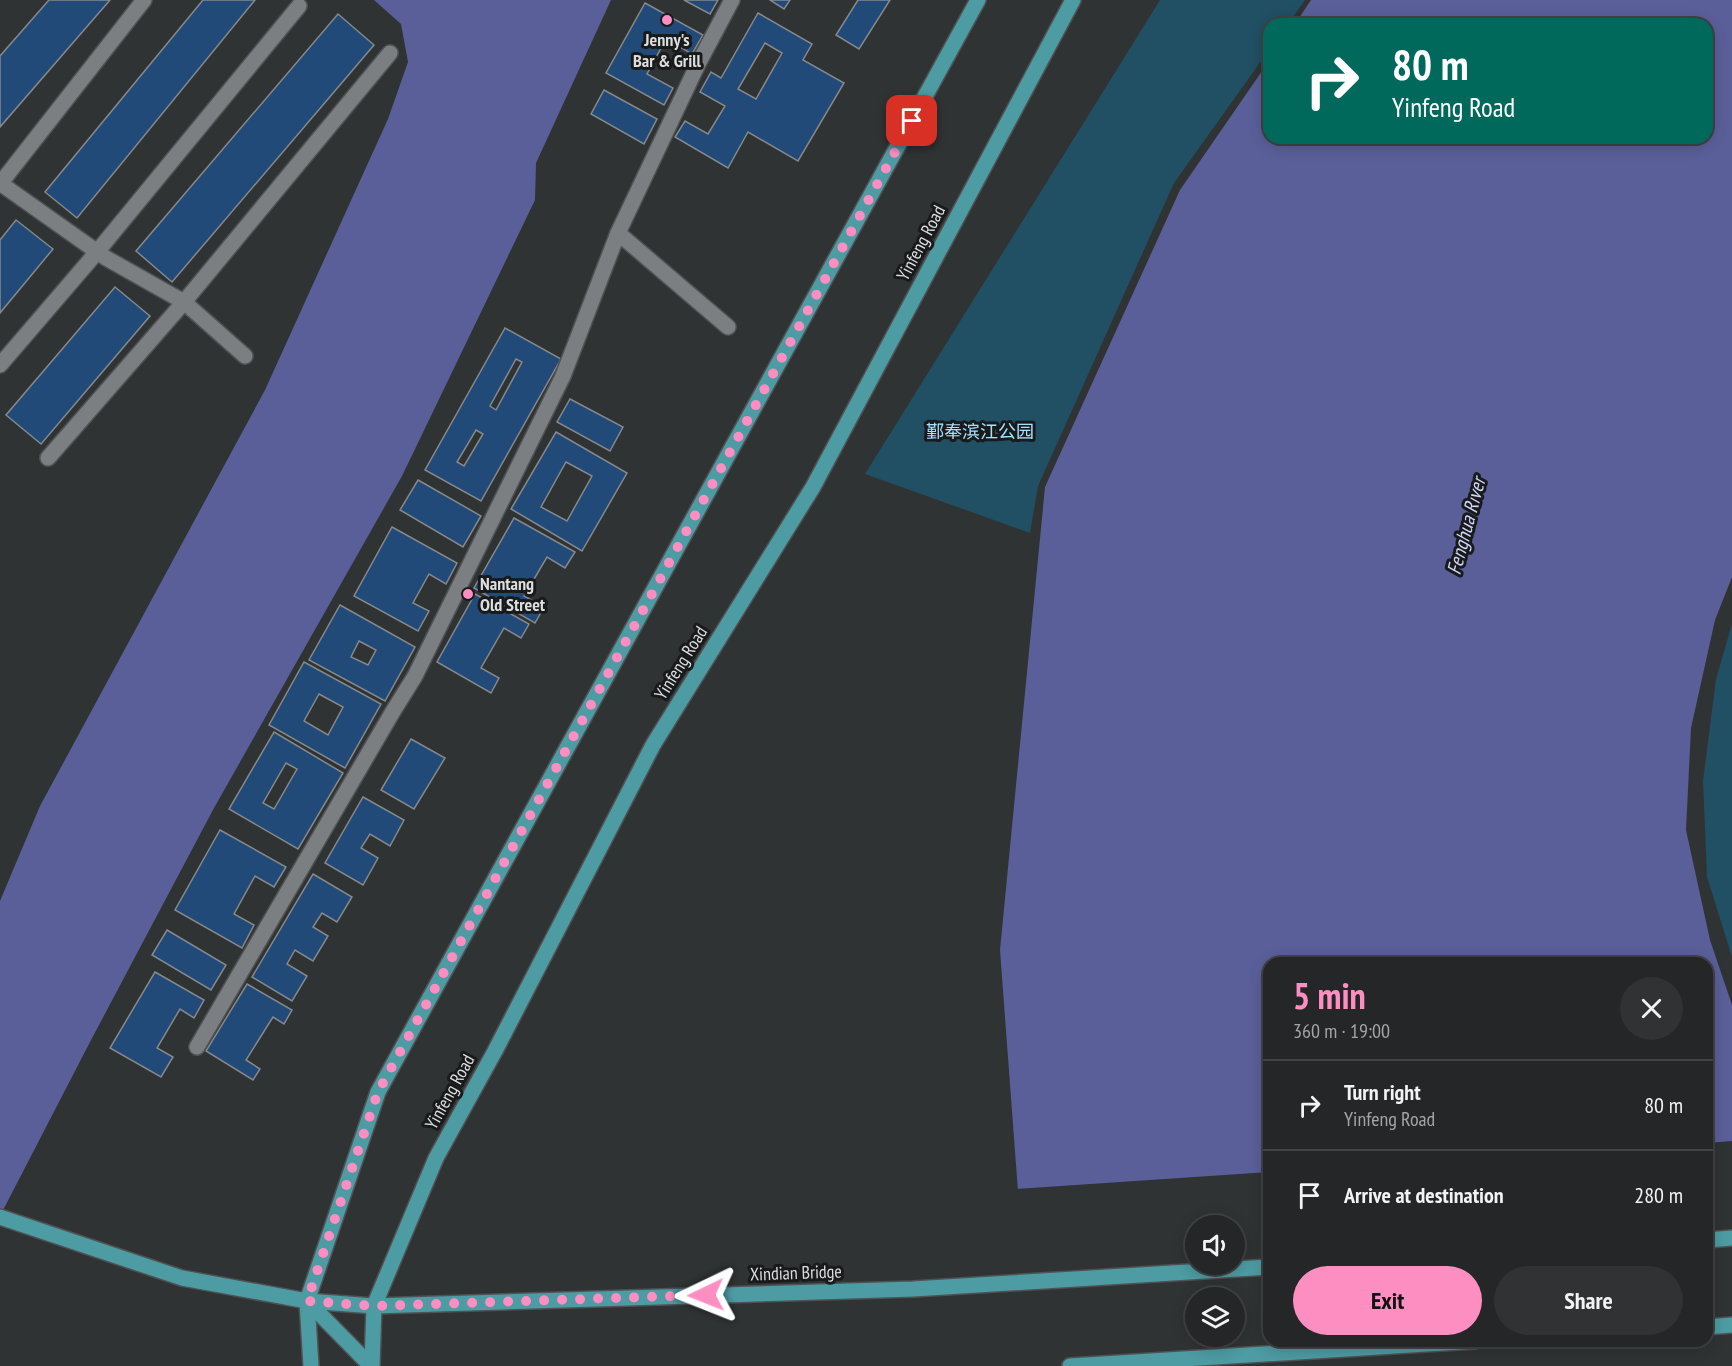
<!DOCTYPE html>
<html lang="en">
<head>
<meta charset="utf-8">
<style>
  body { margin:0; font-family:"PT Sans Narrow","Noto Sans SC",sans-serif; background:#303233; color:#f1f3f6; height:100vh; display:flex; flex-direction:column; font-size:22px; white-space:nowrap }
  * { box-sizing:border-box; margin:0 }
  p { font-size:20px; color:#a3a5a7 }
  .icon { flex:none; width:33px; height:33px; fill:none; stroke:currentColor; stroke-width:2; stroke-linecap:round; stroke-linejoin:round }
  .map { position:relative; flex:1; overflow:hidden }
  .drawer { position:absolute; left:1263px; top:957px; width:450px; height:390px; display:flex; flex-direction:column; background:#242627; border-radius:18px; box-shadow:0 3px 15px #0003,0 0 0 2px #414344 }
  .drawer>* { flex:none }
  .guide { position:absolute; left:1263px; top:18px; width:450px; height:126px; border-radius:18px; box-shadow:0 3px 15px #0003,0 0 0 2px #414344; background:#00695c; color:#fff; overflow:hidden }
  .tools { position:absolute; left:1185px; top:1215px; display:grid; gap:12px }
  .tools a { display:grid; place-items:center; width:60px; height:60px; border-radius:50%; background:#242627; box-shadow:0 3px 15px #0003,0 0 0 2px #414344; font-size:30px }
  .pin { position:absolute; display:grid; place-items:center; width:51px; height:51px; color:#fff; margin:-26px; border-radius:12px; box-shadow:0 3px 9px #0006 }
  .me { position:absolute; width:66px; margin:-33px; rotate:268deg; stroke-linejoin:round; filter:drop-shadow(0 0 4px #0008) }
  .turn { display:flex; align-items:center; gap:21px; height:126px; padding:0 30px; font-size:27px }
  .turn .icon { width:78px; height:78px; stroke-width:2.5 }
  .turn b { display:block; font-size:42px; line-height:51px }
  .round { display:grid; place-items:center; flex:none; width:63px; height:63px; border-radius:32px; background:#303233 }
  .summary { display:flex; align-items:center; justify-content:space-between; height:102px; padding:0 30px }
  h1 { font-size:36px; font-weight:800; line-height:45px; color:#fd8ec1 }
  .cta { display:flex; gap:12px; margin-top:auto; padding:12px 30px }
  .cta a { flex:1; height:69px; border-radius:36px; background:#fd8ec1; color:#111; font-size:24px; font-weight:800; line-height:69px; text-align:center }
  .cta a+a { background:#303233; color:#f1f3f6 }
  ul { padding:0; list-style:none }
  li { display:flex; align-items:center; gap:18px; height:90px; padding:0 30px; border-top:2px solid #414344 }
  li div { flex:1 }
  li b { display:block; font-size:22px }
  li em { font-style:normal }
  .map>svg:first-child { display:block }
  .green { fill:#214f64 }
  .water { fill:#5a5f9a; fill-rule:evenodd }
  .pier { fill:#303334; fill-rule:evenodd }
  .building { fill:#214a79; stroke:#86888b; stroke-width:1.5; fill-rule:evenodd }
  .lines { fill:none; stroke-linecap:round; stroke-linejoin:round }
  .minor-casing { stroke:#4f5153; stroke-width:18 }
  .major-casing { stroke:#4f5153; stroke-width:18 }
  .minor { stroke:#7c7f81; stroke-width:15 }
  .major { stroke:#4d9ba3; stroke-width:15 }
  .route { stroke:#fd8ec1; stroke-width:10; stroke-dasharray:0 18 }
  .poi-dot { fill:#fd8ec1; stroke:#191a1b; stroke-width:2 }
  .labels { text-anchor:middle; stroke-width:6; stroke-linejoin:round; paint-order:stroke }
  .poi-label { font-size:18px; font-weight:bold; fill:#dcdedf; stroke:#191a1b }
  .street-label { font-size:18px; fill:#dcdedf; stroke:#191a1b }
  .park-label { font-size:18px; fill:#a4e1fe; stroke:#191a1b }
  .water-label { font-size:20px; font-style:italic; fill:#d0d5f9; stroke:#191a1b }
</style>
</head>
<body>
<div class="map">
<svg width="1732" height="1366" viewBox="0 0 1732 1366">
  <rect width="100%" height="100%" fill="#303334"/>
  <!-- green -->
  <g class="green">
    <path d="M1160,0H1305L1288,24H1269V50L1174,183L1038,486L1030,533L865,474Z"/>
    <path d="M1732,624V957L1707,877L1703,781L1716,679Z"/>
  </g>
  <!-- water -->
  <g class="water">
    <path d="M374,0H611L536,163L535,200L402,476L214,808L90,1042L0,1216V901L40,806L265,390L388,119L408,62L401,24Z"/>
    <path d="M1311,0H1732V577L1715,620L1691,728L1686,830L1710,940L1732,1005V1366H1031L1000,950L1045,487L1180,190L1269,61V138H1707V24H1295ZM1269,963H1707V1341H1269ZM1196,1226H1234V1264H1196ZM1196,1298H1234V1336H1196Z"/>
  </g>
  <!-- pier -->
  <path class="pier" d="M1732,1141V1366H1028L1015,1189L1269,1172V1341H1707V1143ZM1196,1226H1234V1264H1196ZM1196,1298H1234V1336H1196Z"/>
  <!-- building -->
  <g class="building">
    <path d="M49,0H110L0,127V56Z"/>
    <path d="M203,0H255L77,218L45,192Z"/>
    <path d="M684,0H718L710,14Z"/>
    <path d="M770,0H790L784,9Z"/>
    <path d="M858,0H890L859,49L836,35Z"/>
    <path d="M645,3L703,35L692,54L666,39L647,74L673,88L664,105L606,73Z"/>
    <path d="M758,13L812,44L803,60L844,83L798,161L748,132L728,168L675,137L685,121L708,134L725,106L700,92L711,72L721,78ZM765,43L782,53L756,99L738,89Z"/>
    <path d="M338,14L374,45L172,282L136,251Z"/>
    <path d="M604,90L657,119L644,144L591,114Z"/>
    <path d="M16,220L53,249L0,313V240Z"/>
    <path d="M115,287L150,316L41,444L6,415Z"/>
    <path d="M505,328L561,359L481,501L425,470ZM516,359L522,362L496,410L490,406ZM476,430L483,434L464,466L457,462Z"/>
    <path d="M570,399L623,427L610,451L557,422Z"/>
    <path d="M556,432L627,473L582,551L511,509ZM566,462L592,476L567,521L541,507Z"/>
    <path d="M418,480L481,516L463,547L400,510Z"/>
    <path d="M514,518L575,552L565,568L547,557L524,596L544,607L535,623L474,588Z"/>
    <path d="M392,527L457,563L446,584L429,574L413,603L429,611L418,631L354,596Z"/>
    <path d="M475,594L529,624L521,638L504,628L481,668L499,678L491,693L437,662Z"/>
    <path d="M340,605L415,647L385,701L309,660ZM359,641L376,650L368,665L351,657Z"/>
    <path d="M304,662L381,704L345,768L269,725ZM319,694L343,707L328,735L304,721Z"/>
    <path d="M274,732L343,773L298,849L229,809ZM286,763L297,769L274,809L263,803Z"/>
    <path d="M411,739L445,758L414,809L381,790Z"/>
    <path d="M363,797L404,820L390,846L370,834L361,848L378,858L363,885L325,863Z"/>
    <path d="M220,830L286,867L274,887L255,876L234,914L254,925L242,948L175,910Z"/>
    <path d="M313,874L352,897L337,922L322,913L313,927L328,936L313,961L295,950L287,964L307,976L292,1001L252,977Z"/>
    <path d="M167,930L226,965L211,990L152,955Z"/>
    <path d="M155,972L204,1000L194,1018L180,1009L157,1048L173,1057L161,1077L110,1048Z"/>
    <path d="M247,984L292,1010L284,1024L273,1017L246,1060L260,1069L253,1080L206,1051Z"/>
  </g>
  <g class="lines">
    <!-- minor casing -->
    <g class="minor-casing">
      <g id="minor">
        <path d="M0,183L106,258L184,302L245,356"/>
        <path d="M0,184L144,0"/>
        <path d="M618,233L728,327"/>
        <path d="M0,365L97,252L299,6"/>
        <path d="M48,458L184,302L390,53"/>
        <path d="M197,1047L392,713L415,676L563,376L618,233L698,64L732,0"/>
      </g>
    </g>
    <!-- major casing -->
    <g class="major-casing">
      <g id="major">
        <path d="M0,1217L182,1278L307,1301L374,1306L913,1289L1269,1267"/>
        <path d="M1707,1240L1732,1238"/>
        <path d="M307,1301L371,1366"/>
        <path d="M1707,1327L1732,1325"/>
        <path d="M311,1366L307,1301L378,1092L978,0"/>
        <path d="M372,1366L374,1306L436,1158L495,1051L653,745L813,487L1073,0"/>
        <path d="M1070,1366L1475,1341"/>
      </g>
    </g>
    <!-- minor -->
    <use href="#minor" class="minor"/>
    <!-- major -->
    <use href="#major" class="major"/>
  </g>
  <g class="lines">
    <!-- route -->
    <path class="route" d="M706,1295L374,1306L307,1301L378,1092L912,121"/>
  </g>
  <!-- markers -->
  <g class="poi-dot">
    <circle cx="667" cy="20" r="6"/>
    <circle cx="468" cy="594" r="6"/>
  </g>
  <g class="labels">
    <!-- poi labels -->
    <g class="poi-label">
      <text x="667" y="46">Jenny's<tspan x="667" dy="21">Bar &amp; Grill</tspan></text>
      <text x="480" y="590" text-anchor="start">Nantang<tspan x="480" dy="21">Old Street</tspan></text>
    </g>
    <!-- street labels -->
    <g class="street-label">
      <text transform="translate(921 243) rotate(-62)" y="6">Yinfeng Road</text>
      <text transform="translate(681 663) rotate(-58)" y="6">Yinfeng Road</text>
      <text transform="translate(450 1092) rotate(-61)" y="6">Yinfeng Road</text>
      <text transform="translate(796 1273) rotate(-2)" y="6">Xindian Bridge</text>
    </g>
    <!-- park labels -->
    <g class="park-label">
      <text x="980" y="438">鄞奉滨江公园</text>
    </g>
    <!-- water labels -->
    <g class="water-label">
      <text transform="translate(1466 526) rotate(-75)" y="7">Fenghua Rıver</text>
    </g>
  </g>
</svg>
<div class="tools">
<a><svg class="icon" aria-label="sound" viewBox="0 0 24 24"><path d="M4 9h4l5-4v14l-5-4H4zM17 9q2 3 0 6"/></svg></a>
<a><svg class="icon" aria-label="layers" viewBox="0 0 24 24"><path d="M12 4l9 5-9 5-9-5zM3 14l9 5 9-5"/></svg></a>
</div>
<div class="pin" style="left:912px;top:121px;background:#d93025"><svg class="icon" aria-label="arrive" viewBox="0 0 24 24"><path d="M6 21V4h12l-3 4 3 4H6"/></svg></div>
<svg class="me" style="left:706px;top:1295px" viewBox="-20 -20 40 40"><path d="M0-17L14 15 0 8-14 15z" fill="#fd8ec1" stroke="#fff" stroke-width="4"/></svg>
<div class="guide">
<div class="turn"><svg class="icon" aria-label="right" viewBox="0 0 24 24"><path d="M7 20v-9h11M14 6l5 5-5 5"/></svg><div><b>80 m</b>Yinfeng Road</div></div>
</div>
<section class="drawer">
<div class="summary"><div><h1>5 min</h1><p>360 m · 19:00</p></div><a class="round"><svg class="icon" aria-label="close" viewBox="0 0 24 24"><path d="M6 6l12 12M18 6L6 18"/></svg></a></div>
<ul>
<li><svg class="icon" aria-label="right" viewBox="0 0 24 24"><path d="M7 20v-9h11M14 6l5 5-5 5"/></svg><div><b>Turn right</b><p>Yinfeng Road</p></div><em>80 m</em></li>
<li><svg class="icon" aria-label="arrive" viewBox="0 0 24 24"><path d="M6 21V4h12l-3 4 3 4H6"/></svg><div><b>Arrive at destination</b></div><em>280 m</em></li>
</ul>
<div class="cta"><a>Exit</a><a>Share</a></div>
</section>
</div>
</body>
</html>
